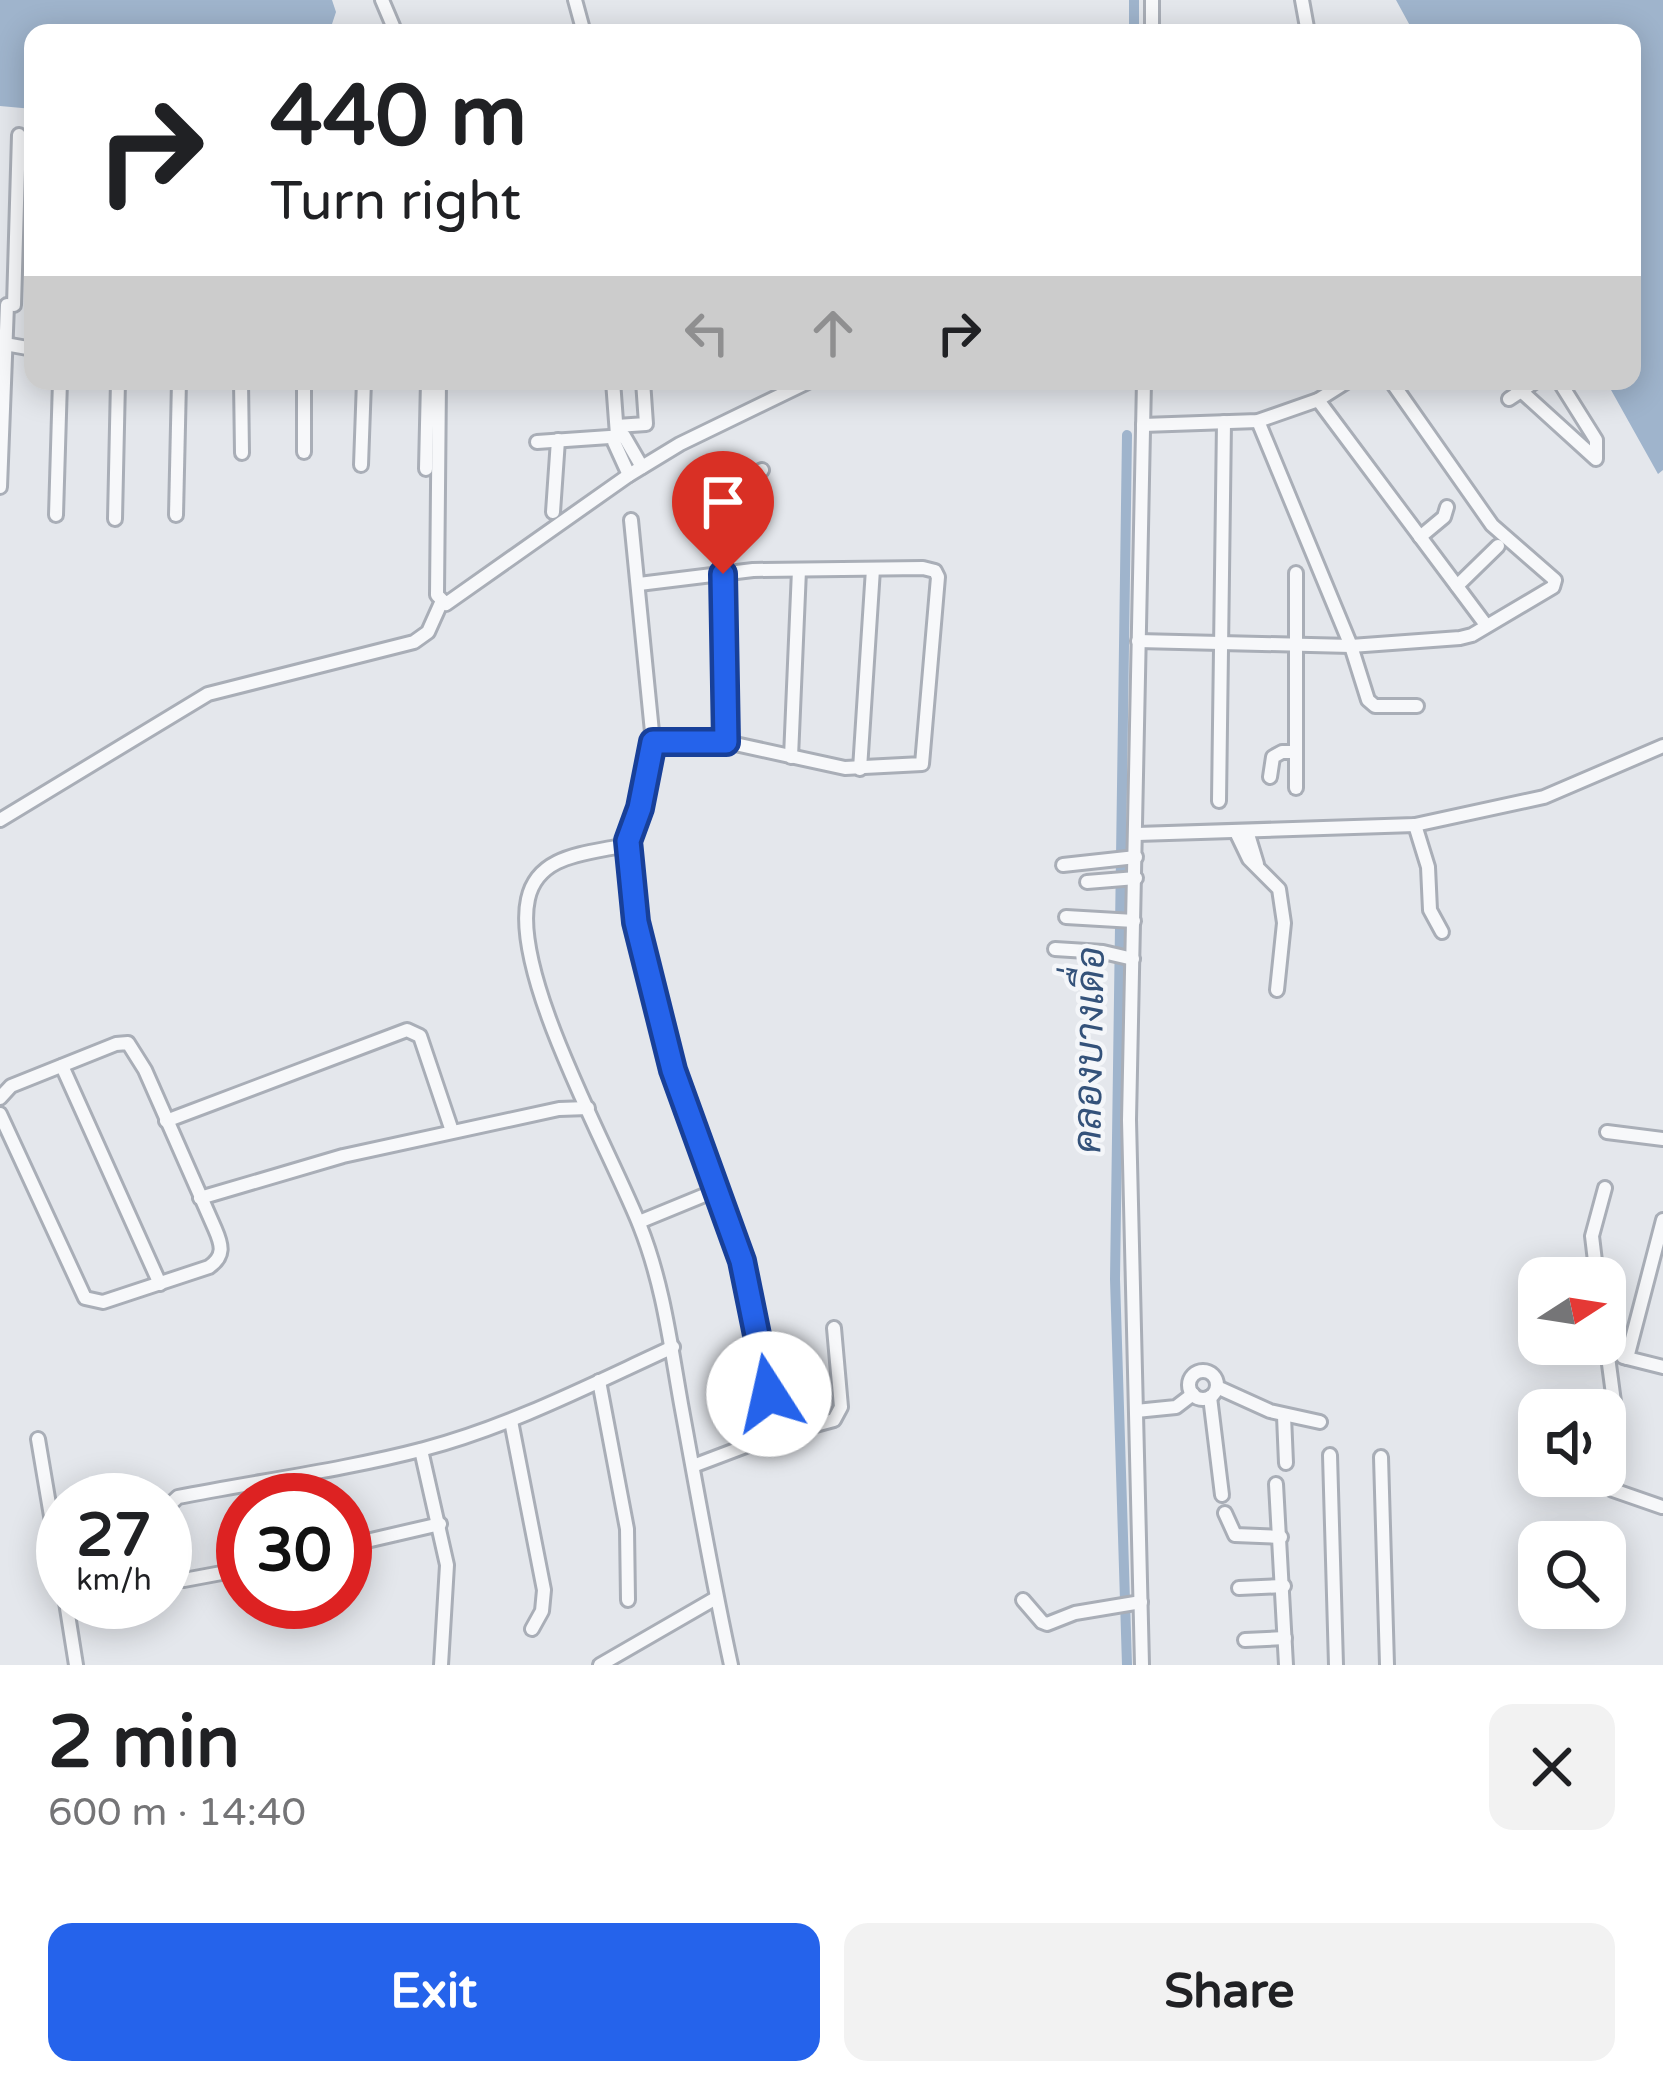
<!DOCTYPE html>
<html lang="en">
<head>
<meta charset="utf-8">
<style>
  body { margin:0; font-family:"Varela Round",Sarabun,sans-serif; background:#f2f2f2; color:#202124; height:100vh; display:flex; flex-direction:column; font-size:45px; white-space:nowrap }
  * { box-sizing:border-box; margin:0 }
  p { font-size:39px; color:#757577 }
  .icon { flex:none; width:66px; height:66px; fill:none; stroke:currentColor; stroke-width:2; stroke-linecap:round; stroke-linejoin:round }
  .map { position:relative; height:1665px; overflow:hidden }
  .side { display:flex; flex-direction:column; background:#fff; flex:1 }
  .side>* { flex:none }
  .top-card { position:absolute; left:24px; top:24px; width:1617px; height:366px; border-radius:24px; box-shadow:0 6px 30px #0003; background:#fff; color:#202124; overflow:hidden }
  .needle { width:78px; rotate:78deg }
  .fabs { position:absolute; left:1518px; top:1257px; display:grid; gap:24px }
  .fabs a { display:grid; place-items:center; width:108px; height:108px; border-radius:24px; background:#fff; box-shadow:0 6px 30px #0003; font-size:60px }
  .speed { position:absolute; left:36px; top:1473px; display:flex; gap:24px; font-size:60px; font-weight:700; text-align:center }
  .speed>* { display:grid; place-content:center; width:156px; height:156px; border-radius:50%; background:#fff; box-shadow:0 6px 30px #0003; line-height:1 }
  .speed small { font-size:30px; font-weight:400 }
  .speed .limit { border:18px solid #d22; background:#fff; color:#111 }
  .pin { position:absolute; display:grid; place-items:center; width:102px; height:102px; color:#fff; margin:-123px -51px; border-radius:50% 50% 50% 0; rotate:-45deg; box-shadow:0 0 12px #0007 }
  .pin .icon { rotate:45deg }
  .me { position:absolute; width:132px; margin:-66px; rotate:350deg; stroke-linejoin:round; filter:drop-shadow(0 0 9px #0008) }
  .turn { display:flex; align-items:center; gap:42px; height:252px; padding:0 48px; font-size:54px }
  .turn .icon { width:156px; height:156px; stroke-width:2.5 }
  .turn b { display:block; font-size:84px; line-height:102px }
  .lanes { display:flex; align-items:center; height:114px; padding:0 48px; background:#0003; justify-content:center; gap:60px; direction:ltr }
  .lanes .off { opacity:.35 }
  .round { display:grid; place-items:center; flex:none; width:126px; height:126px; border-radius:24px; background:#f2f2f2 }
  .head { display:flex; align-items:center; justify-content:space-between; height:204px; padding:0 48px }
  h1 { font-size:72px; font-weight:800; line-height:90px }
  .primary-button { display:flex; gap:24px; margin-top:auto; padding:24px 48px }
  .primary-button a { flex:1; height:138px; border-radius:24px; background:#2563eb; color:#fff; font-size:48px; font-weight:800; line-height:138px; text-align:center }
  .primary-button a+a { background:#f2f2f2; color:#202124 }
  .map>svg:first-child { display:block }
  .water { fill:#9fb4cc }
  .lines { fill:none; stroke-linecap:round; stroke-linejoin:round }
  .canal { stroke:#9fb4cc; stroke-width:10 }
  .street-casing { stroke:#a9aeb7; stroke-width:18 }
  .street { stroke:#f7f8fa; stroke-width:12 }
  .route-casing { stroke:#184099; stroke-width:30 }
  .route { stroke:#2563eb; stroke-width:21 }
  .labels { text-anchor:middle; stroke-width:9; stroke-linejoin:round; paint-order:stroke }
  .water-label { font-size:39px; font-style:italic; fill:#34527a; stroke:#f4f6f9 }
</style>
</head>
<body>
<div class="map">
<svg width="1663" height="1665" viewBox="0 0 1663 1665">
  <rect width="100%" height="100%" fill="#e4e7ec"/>
  <!-- water -->
  <g class="water">
    <path d="M0,0H332L336,12L329,33H33V109L0,106Z"/>
    <path d="M1396,0H1663V470L1658,474L1606,381H1632V33H1414Z"/>
  </g>
  <g class="lines">
    <!-- canal -->
    <g class="canal">
      <path d="M1134,33V0"/>
      <path d="M1127,435L1115,1279L1127,1665"/>
    </g>
    <!-- street casing -->
    <g class="street-casing">
      <g id="street">
        <path d="M382,0L396,33"/>
        <path d="M575,0L584,33"/>
        <path d="M1302,0L1308,33"/>
        <path d="M1152,33V0"/>
        <path d="M14,305L19,135"/>
        <path d="M5,344L33,349"/>
        <path d="M241,381L242,453"/>
        <path d="M439,381L437,595L446,604L629,475L680,444L810,381"/>
        <path d="M613,381L617,435L614,442L629,475"/>
        <path d="M1510,381L1596,459V440L1559,381"/>
        <path d="M1509,399L1536,381"/>
        <path d="M1318,400L1486,625"/>
        <path d="M1258,421L1351,646L1368,700L1375,706H1417"/>
        <path d="M1143,425L1258,421L1318,400L1348,381"/>
        <path d="M617,426L646,424L643,381"/>
        <path d="M537,442L624,436L642,467"/>
        <path d="M304,452V381"/>
        <path d="M361,465L364,381"/>
        <path d="M426,469L428,381"/>
        <path d="M0,487L7,305"/>
        <path d="M553,512L558,440"/>
        <path d="M56,515L60,381"/>
        <path d="M176,515L179,381"/>
        <path d="M115,519L118,381"/>
        <path d="M1420,537L1444,517L1447,507"/>
        <path d="M639,584L753,570L923,568L935,571L938,577L922,764L845,768L726,742H653"/>
        <path d="M1457,586L1498,546"/>
        <path d="M1138,641L1351,646L1460,638L1472,635L1553,587L1555,580L1492,525L1391,381"/>
        <path d="M726,742L723,574L716,504L721,491L762,470"/>
        <path d="M791,757L799,570"/>
        <path d="M860,769L873,569"/>
        <path d="M1270,777L1273,757L1282,752H1296"/>
        <path d="M1296,788V573"/>
        <path d="M1219,801L1224,422"/>
        <path d="M0,820L208,694L414,642L428,632L441,603"/>
        <path d="M1415,825L1428,867L1430,910L1442,932"/>
        <path d="M1247,831L1257,864"/>
        <path d="M1236,832L1249,859L1279,889L1284,923L1277,990"/>
        <path d="M1137,834L1415,825L1544,797L1663,746"/>
        <path d="M628,841L640,808L653,742L631,520"/>
        <path d="M616,847C581,854 537,857 528,899C511,975 610,1150 640,1226C663,1284 670,1342 681,1404C697,1491 712,1578 731,1665"/>
        <path d="M627,855L656,1014L693,1133L742,1261L777,1436"/>
        <path d="M1063,865L1136,857"/>
        <path d="M1087,882L1136,878"/>
        <path d="M1066,917L1134,921"/>
        <path d="M1055,949L1103,952L1133,959"/>
        <path d="M62,1066L160,1284"/>
        <path d="M0,1098L11,1086L116,1044L128,1043L145,1070L215,1229C222,1245 225,1256 209,1267L103,1302L85,1298L0,1114"/>
        <path d="M166,1121L407,1030L420,1036L452,1131"/>
        <path d="M1607,1132L1663,1139"/>
        <path d="M200,1198L343,1156L559,1109L588,1108"/>
        <path d="M639,1222L717,1190"/>
        <path d="M1597,1278L1592,1236L1605,1188"/>
        <path d="M1605,1334L1616,1417L1613,1490L1662,1507"/>
        <path d="M1623,1357L1663,1367"/>
        <path d="M1627,1358L1663,1220"/>
        <circle cx="1203" cy="1385" r="14"/>
        <path d="M599,1381L627,1529L628,1600"/>
        <path d="M1217,1387L1270,1411L1320,1422"/>
        <path d="M1210,1397L1222,1495"/>
        <path d="M1136,1411L1176,1407L1193,1394"/>
        <path d="M1284,1416L1286,1463"/>
        <path d="M511,1421L544,1590L542,1611L532,1629"/>
        <path d="M38,1439L63,1587"/>
        <path d="M421,1450L447,1565L441,1665"/>
        <path d="M1330,1455L1336,1665"/>
        <path d="M1381,1457L1387,1665"/>
        <path d="M693,1466L767,1438L834,1420L841,1407L834,1328"/>
        <path d="M1276,1484L1286,1665"/>
        <path d="M165,1509L178,1497C259,1481 344,1470 424,1449C511,1426 592,1384 673,1347"/>
        <path d="M1225,1513L1235,1535L1281,1537"/>
        <path d="M165,1534L173,1567L184,1580L243,1569"/>
        <path d="M345,1546L440,1524"/>
        <path d="M1239,1588L1284,1586"/>
        <path d="M1023,1600L1042,1622L1047,1624L1075,1613L1141,1602"/>
        <path d="M66,1602L76,1665"/>
        <path d="M1245,1640L1285,1638"/>
        <path d="M600,1665L716,1598"/>
        <path d="M1142,1665L1129,1120L1144,381"/>
      </g>
    </g>
    <!-- street -->
    <use href="#street" class="street"/>
  </g>
  <g class="lines">
    <!-- route casing -->
    <g class="route-casing">
      <path id="route" d="M723,574L726,742H653L640,808L628,841L636,922L673,1070L742,1261L769,1394"/>
    </g>
    <!-- route -->
    <use href="#route" class="route"/>
  </g>
  <g class="labels">
    <!-- water labels -->
    <g class="water-label">
      <text transform="translate(1088 1050) rotate(-89)" y="14">คลองบางเดื่อ</text>
    </g>
  </g>
</svg>
<div class="fabs">
<a><svg class="needle" viewBox="-14 -14 28 28"><path d="M0-13l5 13h-10z" fill="#e53935"/><path d="M0 13l5-13h-10z" fill="#757577"/></svg></a>
<a><svg class="icon" aria-label="sound" viewBox="0 0 24 24"><path d="M4 9h4l5-4v14l-5-4H4zM17 9q2 3 0 6"/></svg></a>
<a><svg class="icon" aria-label="search" viewBox="0 0 24 24"><circle cx="10" cy="10" r="6"/><path d="M15 15l6 6"/></svg></a>
</div>
<div class="speed"><div>27<small>km/h</small></div><div class="limit">30</div></div>
<div class="pin" style="left:723px;top:574px;background:#d93025"><svg class="icon" aria-label="arrive" viewBox="0 0 24 24"><path d="M6 21V4h12l-3 4 3 4H6"/></svg></div>
<svg class="me" style="left:769px;top:1394px" viewBox="-20 -20 40 40"><circle r="19" fill="#fff"/><path d="M0-13L10 11 0 6-10 11z" fill="#2563eb"/></svg>
<div class="top-card">
<div class="turn"><svg class="icon" aria-label="right" viewBox="0 0 24 24"><path d="M7 20v-9h11M14 6l5 5-5 5"/></svg><div><b>440 m</b>Turn right</div></div>
<div class="lanes"><svg class="icon off" aria-label="left" viewBox="0 0 24 24"><path d="M17 20v-9H6M10 6l-5 5 5 5"/></svg><svg class="icon off" aria-label="ahead" viewBox="0 0 24 24"><path d="M12 20V5M6 11l6-6 6 6"/></svg><svg class="icon" aria-label="right" viewBox="0 0 24 24"><path d="M7 20v-9h11M14 6l5 5-5 5"/></svg></div>
</div>
</div>
<section class="side">
<div class="head"><div><h1>2 min</h1><p>600 m · 14:40</p></div><a class="round"><svg class="icon" aria-label="close" viewBox="0 0 24 24"><path d="M6 6l12 12M18 6L6 18"/></svg></a></div>
<div class="primary-button"><a>Exit</a><a>Share</a></div>
</section>
</body>
</html>
